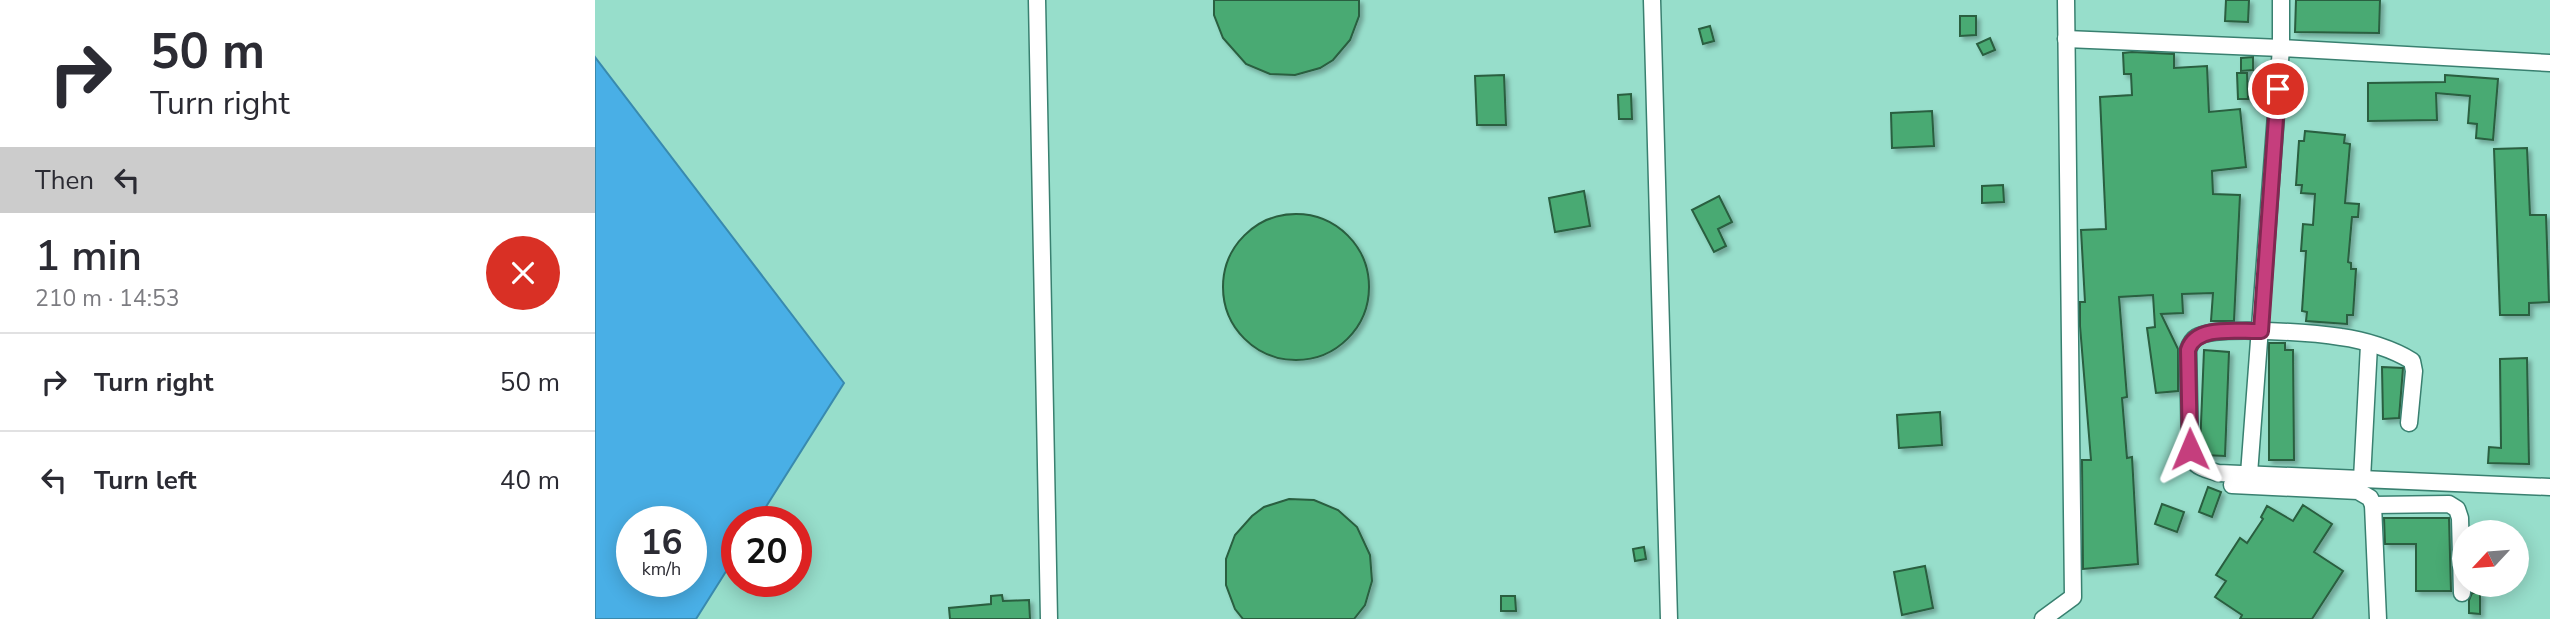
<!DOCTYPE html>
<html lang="en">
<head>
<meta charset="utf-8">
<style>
  body { margin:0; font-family:"Nunito Sans",sans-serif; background:#f2f2f3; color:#2b2b33; height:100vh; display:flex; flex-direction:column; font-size:26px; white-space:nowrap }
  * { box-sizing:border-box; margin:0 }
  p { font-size:23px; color:#7c7c81 }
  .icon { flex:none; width:38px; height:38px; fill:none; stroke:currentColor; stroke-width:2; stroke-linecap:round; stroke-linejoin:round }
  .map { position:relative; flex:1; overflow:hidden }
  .sheet { display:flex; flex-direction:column; background:#fff; width:595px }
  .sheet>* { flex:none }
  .guide { background:#fff; color:#2b2b33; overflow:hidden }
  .needle { width:46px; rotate:244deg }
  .tools { position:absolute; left:1857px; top:520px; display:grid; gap:14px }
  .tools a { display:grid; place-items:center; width:77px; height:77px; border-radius:50%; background:#fff; box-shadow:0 4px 18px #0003; font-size:35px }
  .speed { position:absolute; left:21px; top:506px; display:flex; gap:14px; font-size:35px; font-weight:700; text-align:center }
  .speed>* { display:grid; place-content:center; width:91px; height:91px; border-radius:50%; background:#fff; box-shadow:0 4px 18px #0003; line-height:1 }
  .speed small { font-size:18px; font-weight:400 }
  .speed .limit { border:10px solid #d22; background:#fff; color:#111 }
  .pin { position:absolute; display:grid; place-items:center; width:60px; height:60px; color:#fff; margin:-30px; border:4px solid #fff; border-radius:50%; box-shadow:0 2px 7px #0007 }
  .me { position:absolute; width:77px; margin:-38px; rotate:359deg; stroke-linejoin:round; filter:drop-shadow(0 0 5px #0008) }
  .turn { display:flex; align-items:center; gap:24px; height:147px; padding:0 35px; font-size:32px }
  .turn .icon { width:91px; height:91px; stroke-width:2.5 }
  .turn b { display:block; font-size:49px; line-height:60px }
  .then { display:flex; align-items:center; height:66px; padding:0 35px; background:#0003; gap:14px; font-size:26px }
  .round { display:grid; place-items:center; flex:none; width:74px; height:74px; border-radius:37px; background:#f2f2f3 }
  .head { display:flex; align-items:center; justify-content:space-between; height:119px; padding:0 35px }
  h1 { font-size:42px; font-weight:600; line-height:52px }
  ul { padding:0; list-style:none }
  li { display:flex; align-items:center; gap:21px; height:98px; padding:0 35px; border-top:2px solid #e1e1e2 }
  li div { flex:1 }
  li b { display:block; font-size:26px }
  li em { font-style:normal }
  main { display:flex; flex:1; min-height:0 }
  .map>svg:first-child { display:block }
  .water { fill:#49afe6; stroke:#398aae; stroke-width:2; fill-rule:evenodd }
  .building { fill:#49aa73; stroke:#295e3f; stroke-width:2; filter:url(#shadow) }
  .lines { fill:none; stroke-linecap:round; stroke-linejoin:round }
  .minor-casing { stroke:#398070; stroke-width:19 }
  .minor { stroke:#fff; stroke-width:16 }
  .route-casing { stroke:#802851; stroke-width:18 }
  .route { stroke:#c53e7d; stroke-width:12 }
</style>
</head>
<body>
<main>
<section class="sheet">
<div class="guide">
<div class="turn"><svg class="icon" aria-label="right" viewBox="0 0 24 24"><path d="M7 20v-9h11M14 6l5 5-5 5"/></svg><div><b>50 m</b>Turn right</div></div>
<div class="then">Then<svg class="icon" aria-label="left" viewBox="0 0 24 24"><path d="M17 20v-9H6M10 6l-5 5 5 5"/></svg></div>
</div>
<div class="head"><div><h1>1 min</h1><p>210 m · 14:53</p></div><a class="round" style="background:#d93025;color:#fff"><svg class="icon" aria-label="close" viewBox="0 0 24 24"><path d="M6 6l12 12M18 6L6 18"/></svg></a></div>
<ul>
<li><svg class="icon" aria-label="right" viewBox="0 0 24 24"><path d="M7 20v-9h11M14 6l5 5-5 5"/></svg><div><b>Turn right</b></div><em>50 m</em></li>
<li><svg class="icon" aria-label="left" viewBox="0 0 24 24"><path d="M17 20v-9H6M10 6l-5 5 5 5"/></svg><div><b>Turn left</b></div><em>40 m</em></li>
</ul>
</section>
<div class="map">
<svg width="1955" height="619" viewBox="0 0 1955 619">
  <defs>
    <filter id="shadow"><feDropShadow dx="3.5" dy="3.5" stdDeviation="2" flood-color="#0004"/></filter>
  </defs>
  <rect width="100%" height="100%" fill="#97decb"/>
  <!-- water -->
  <path class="water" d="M0,57L249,383L162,521L142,522V554L101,619H0ZM37,522H96V581H37Z"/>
  <!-- building -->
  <g class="building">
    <path d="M619,0H764V16L755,40L738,60L725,68L700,75L675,74L651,64L628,38L619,15Z"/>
    <path d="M1631,0H1654L1653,22L1630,21Z"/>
    <path d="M1701,0H1785L1784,33L1700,32Z"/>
    <path d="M1365,16H1381V35L1365,36Z"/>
    <path d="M1115,26L1119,41L1108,44L1104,29Z"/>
    <path d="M1395,38L1400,50L1388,55L1382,44Z"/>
    <path d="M1537,52L1579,54V68L1612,66L1614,112L1645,109L1651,167L1617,171L1618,194L1645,195L1639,321H1616L1618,293L1587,294L1588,313L1566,314L1583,349V391L1561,393L1552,328L1560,327L1558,295L1524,297L1532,397L1527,398L1532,458L1537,457L1543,564L1488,569L1487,460H1496L1485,326V302H1490L1486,230L1511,229L1505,97L1537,95L1536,74H1529L1528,53Z"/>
    <path d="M1658,57V70L1646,71V58Z"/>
    <path d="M1642,73H1652L1653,99H1643Z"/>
    <path d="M909,75L911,125H882L880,76Z"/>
    <path d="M1850,75L1903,79L1898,140L1881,138L1882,124L1873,123L1875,96L1841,93L1842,120L1773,121V83L1850,82Z"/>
    <path d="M1036,94L1037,119H1024L1023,95Z"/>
    <path d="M1337,111L1339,146L1297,148L1296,113Z"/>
    <path d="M1710,131L1750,135L1749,143L1755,144L1750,203L1764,204L1763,217H1757L1753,262L1756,263V269H1761L1758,315H1752V324L1711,321L1712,312L1707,311L1711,251H1706L1708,224L1718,225L1720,194L1706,193L1707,185H1701L1704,141H1709Z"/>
    <path d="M1932,148L1935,215H1951L1954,302L1934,303V315H1905L1899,149Z"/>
    <path d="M1408,185L1409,202L1387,203V186Z"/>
    <path d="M989,191L995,226L960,232L954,198Z"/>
    <path d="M1124,196L1137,222L1123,229L1131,246L1119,252L1097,210Z"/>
    <circle cx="701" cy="287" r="73"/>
    <path d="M1674,343H1690V350H1698L1699,460H1674Z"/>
    <path d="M1609,350L1634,352L1630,456L1608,455L1605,448Z"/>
    <path d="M1932,358L1934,464L1893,463L1894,447L1906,448L1905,359Z"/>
    <path d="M1787,367L1808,368L1804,418L1788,419Z"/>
    <path d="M1345,412L1347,445L1304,448L1302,415Z"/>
    <path d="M1613,487L1626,492L1617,517L1604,512Z"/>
    <path d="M694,499L719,500L743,510L762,527L775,555L777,581L770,605L759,619H648L640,609L631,585V559L640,535L657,516L669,507Z"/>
    <path d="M1567,504L1589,512L1582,532L1560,524Z"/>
    <path d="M1708,505L1737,524L1719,552L1748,571L1717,619H1645L1647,615L1620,597L1631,581L1621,575L1645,538L1652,543L1668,519L1666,517L1672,506L1698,521Z"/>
    <path d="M1789,518H1854L1856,591H1821V544H1790Z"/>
    <path d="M1049,547L1051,559L1040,561L1038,549Z"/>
    <path d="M1330,566L1338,608L1307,615L1299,572Z"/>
    <path d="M1877,593H1885V614L1874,613V600Z"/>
    <path d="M407,595L408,601L434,600L435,619H355L354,608L396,604V596Z"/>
    <path d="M906,596H920L921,611H906Z"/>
  </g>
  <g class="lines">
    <!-- minor casing -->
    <g class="minor-casing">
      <g id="minor">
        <path d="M442,0L454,619"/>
        <path d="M1057,0L1074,619"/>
        <path d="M1471,39L1686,48V0"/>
        <path d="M1814,423L1819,371L1817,361C1798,349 1769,340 1746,337C1721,333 1621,325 1602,337C1597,340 1595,344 1593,350L1595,449C1598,468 1606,467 1623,473L1955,487"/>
        <path d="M1654,474L1686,48L1955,63"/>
        <path d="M1767,479L1774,345"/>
        <path d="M1637,485L1763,491L1775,498L1778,505L1783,619"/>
        <path d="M1778,505L1854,504L1862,509L1865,518L1867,593"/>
        <path d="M1448,619L1478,597L1471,0"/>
      </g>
    </g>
    <!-- minor -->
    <use href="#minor" class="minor"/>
  </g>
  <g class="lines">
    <!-- route casing -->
    <g class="route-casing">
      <path id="route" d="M1595,449L1593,350C1601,324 1644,332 1666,331L1683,89"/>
    </g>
    <!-- route -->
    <use href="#route" class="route"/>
  </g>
</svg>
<div class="tools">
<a><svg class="needle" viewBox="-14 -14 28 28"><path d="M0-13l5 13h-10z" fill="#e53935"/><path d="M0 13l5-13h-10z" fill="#7c7c81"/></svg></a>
</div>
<div class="speed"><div>16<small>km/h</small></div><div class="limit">20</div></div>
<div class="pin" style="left:1683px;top:89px;background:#d93025"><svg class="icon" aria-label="arrive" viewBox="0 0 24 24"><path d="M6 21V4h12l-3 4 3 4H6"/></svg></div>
<svg class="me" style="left:1595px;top:449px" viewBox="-20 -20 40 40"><path d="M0-17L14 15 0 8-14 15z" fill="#c53e7d" stroke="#fff" stroke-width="4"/></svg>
</div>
</main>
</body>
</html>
